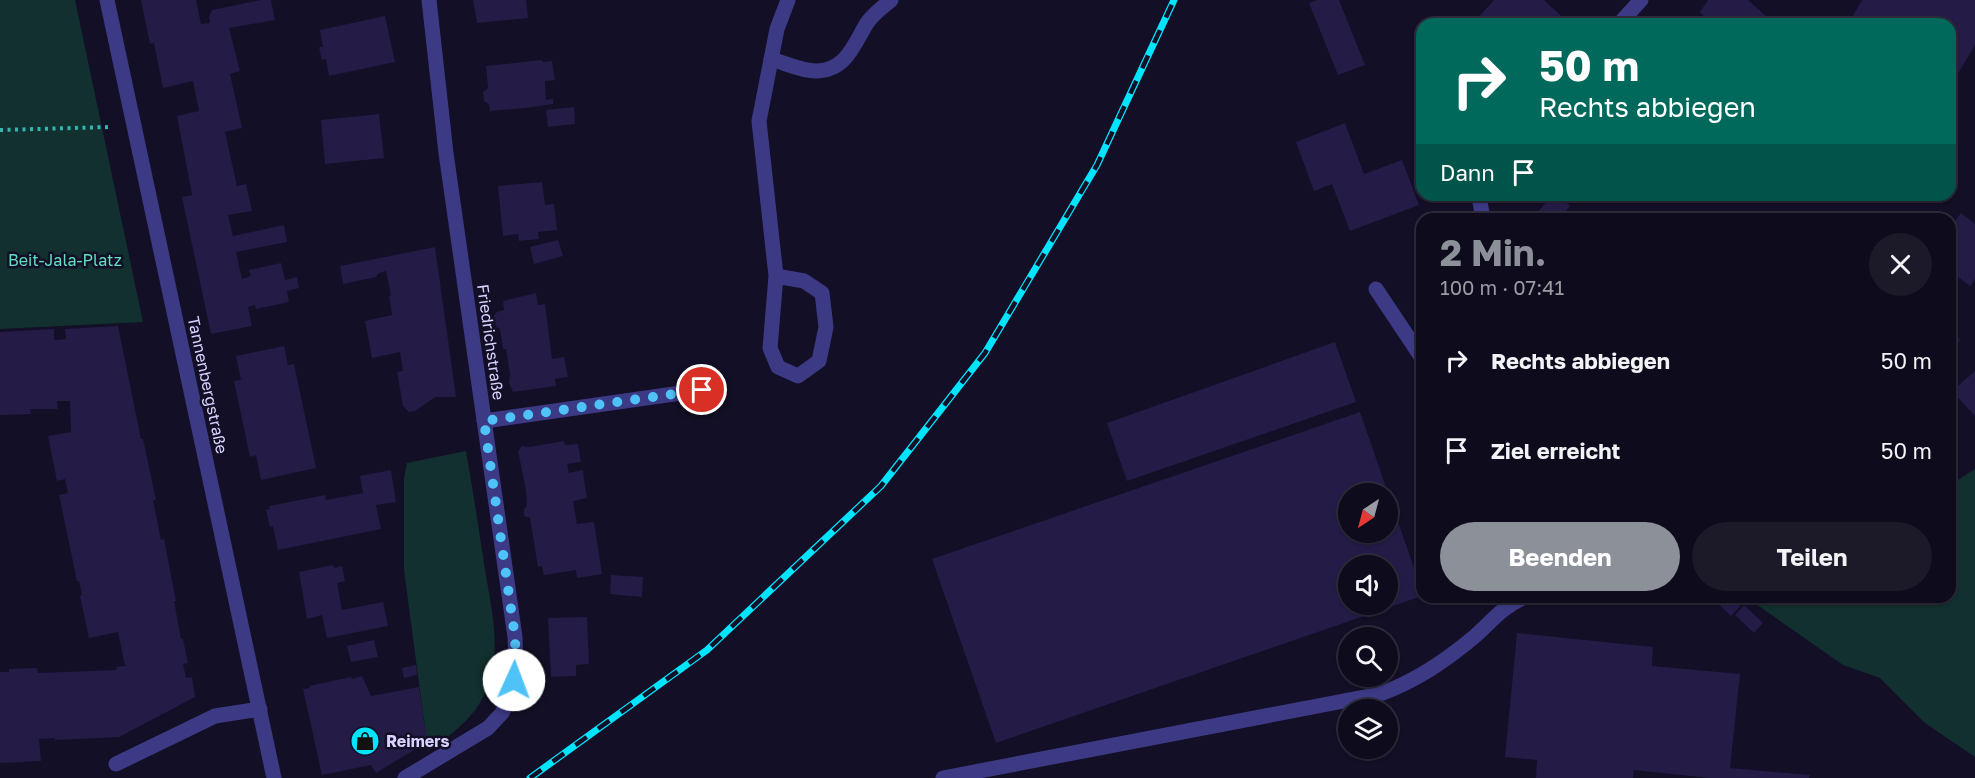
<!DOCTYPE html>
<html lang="de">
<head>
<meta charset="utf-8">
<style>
  body { margin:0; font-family:"Golos Text",sans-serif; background:#1c1929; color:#f1f3f6; height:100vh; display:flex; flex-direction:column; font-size:22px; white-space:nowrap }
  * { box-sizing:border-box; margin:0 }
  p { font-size:20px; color:#9b9ba3 }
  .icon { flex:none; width:33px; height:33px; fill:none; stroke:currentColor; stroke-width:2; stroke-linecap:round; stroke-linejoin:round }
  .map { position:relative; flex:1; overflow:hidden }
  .side { position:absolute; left:1416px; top:213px; width:540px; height:390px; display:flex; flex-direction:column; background:#0e0b1c; border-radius:18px; box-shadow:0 2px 4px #0004,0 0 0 2px #2e2b3b }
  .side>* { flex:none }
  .hud { position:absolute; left:1416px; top:18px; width:540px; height:183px; border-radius:18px; box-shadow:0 2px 4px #0004,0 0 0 2px #2e2b3b; background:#00695c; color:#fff; overflow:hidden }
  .needle { width:39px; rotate:216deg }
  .controls { position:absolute; left:1338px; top:483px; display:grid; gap:12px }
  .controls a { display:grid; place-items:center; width:60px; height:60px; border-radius:50%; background:#0e0b1c; box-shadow:0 2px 4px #0004,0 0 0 2px #2e2b3b; font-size:30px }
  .pin { position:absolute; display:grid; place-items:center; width:51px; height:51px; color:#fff; margin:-26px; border:3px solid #fff; border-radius:50%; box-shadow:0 2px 6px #0007 }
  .me { position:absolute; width:66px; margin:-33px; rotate:2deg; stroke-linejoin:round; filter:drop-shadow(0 0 4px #0008) }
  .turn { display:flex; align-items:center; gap:21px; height:126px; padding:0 24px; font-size:27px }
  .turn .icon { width:78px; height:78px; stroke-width:2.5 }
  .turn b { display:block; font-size:42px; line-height:51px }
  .then { display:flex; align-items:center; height:57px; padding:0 24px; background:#0003; gap:12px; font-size:22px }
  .round { display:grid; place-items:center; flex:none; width:63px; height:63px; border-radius:32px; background:#1c1929 }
  .head { display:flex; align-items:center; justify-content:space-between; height:102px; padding:0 24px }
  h1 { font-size:36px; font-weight:700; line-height:45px; color:#8c9099 }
  .button { display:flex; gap:12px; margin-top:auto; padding:12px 24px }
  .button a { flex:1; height:69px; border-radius:36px; background:#8c9099; color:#fff; font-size:24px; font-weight:700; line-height:69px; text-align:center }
  .button a+a { background:#1c1929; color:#f1f3f6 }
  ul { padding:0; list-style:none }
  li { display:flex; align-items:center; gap:18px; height:90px; padding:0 24px }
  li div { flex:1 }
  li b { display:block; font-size:22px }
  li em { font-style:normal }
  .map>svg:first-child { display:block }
  .green { fill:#12302f }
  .building { fill:#241b47; fill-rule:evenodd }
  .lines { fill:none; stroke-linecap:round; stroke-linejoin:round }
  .path { stroke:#2fb8b0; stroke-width:4; stroke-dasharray:3 4.5; stroke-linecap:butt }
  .minor { stroke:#3d3a85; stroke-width:15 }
  .rail-casing { stroke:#00e5ff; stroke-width:7 }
  .rail { stroke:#130f26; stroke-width:4.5; stroke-dasharray:14; stroke-linecap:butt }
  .route { stroke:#4fc3f7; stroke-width:10; stroke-dasharray:0 18 }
  .labels { text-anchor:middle; stroke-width:5; stroke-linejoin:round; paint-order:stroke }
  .park-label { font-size:16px; fill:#5fe0c0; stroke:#130f26 }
  .street-label { font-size:16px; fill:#d9d4ff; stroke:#130f26 }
  .poi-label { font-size:16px; font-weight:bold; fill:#d9d4ff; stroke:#130f26; text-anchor:start }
</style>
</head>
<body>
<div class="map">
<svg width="1975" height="778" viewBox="0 0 1975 778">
  <rect width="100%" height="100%" fill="#130f26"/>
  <!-- green -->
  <g class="green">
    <path d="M0,0H75L143,322L0,329Z"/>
    <path d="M466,451C473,491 479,530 485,570C490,599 497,632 494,662C493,675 487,689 481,701C468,723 448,737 428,751L404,570V478L407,463Z"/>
    <path d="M1975,469V757L1925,723L1880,678L1843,665L1756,604L1768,597H1950V485Z"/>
  </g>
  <!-- building -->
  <g class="building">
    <path d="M141,0H196L201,24L210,23L209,16L212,10L261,0H271L275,20L229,28L240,71L230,74L242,128L225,132L237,186L246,184L252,211L228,215L233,236L284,225L287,242L236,252L242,279L251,276L249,270L281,263L285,280L297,277L299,288L287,291L289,302L256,309L255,305L248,307L252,326L211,334L182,197L192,195L177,116L199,111L193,81L163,88L154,43L150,44Z"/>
    <path d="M473,0H526L528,18L477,23Z"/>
    <path d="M1317,0H1339L1365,65L1338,75L1309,3Z"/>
    <path d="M1494,0H1544L1570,24H1472Z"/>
    <path d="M1708,0H1748L1768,18L1763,24H1711L1700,12Z"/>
    <path d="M1862,0H1975V45L1950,87V24H1848Z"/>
    <path d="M385,16L395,62L329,76L326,59L322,60L319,47H323L320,30Z"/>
    <path d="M542,60L543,62L552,61L555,80L545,81L546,100L553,99V104L525,108L490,111L489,104L484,101L483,92L488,88L486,66Z"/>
    <path d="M574,107L575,124L548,127L546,110Z"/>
    <path d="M379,114L384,158L325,164L321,120Z"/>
    <path d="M1345,123L1364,174L1402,160L1419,205L1350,231L1332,184L1314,191L1296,142Z"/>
    <path d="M542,182L545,205L554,204L557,230L538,232L539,239L519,241L518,234L503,236L498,186Z"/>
    <path d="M1553,195H1558L1570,206L1565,212L1572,219H1536L1533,217Z"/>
    <path d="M1961,213L1975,224V279L1970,286L1950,271V228Z"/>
    <path d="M1422,235V258L1414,238Z"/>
    <path d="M558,240L563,256L534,264L530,247Z"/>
    <path d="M435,247L456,397H435L415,411L409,412L403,406L397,372L403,371L400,352L372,358L365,321L392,315L389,296L391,295L386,271L379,273L376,277L343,284L340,266Z"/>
    <path d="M536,293L538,305L545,304L552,359L564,357L568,377L555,379L556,386L513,392L509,383L510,374L506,349H503L500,329L496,327L494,316L497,312L504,310L503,301Z"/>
    <path d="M118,326L141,439H143L156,500H153L161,540L164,539L176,601H174L181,639H183L188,663L183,664L186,678L192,677L195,697L119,737L55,740V738L39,739L41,761L0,763V672H9V669L37,668L38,673L117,670L116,667L125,666L118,632L89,638L80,596L82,595L79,581H77L59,495L68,493L65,479L57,481L48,436L71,432L70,401H57L58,409H30L31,414L0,415V332L54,329V340L66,339L65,329Z"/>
    <path d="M1950,328L1960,340L1950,348Z"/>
    <path d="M1335,342L1356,402L1127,481L1107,423Z"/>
    <path d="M284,346L288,365L294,364L316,468L261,480L256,455L250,457L234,381L241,380L236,356Z"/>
    <path d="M1975,371V416L1952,391Z"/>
    <path d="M1360,412L1422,591V596L996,743L932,559ZM1348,494H1388V532H1348ZM1348,566H1388V604H1348Z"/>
    <path d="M564,441L565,445L578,444L581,462L567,464L569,473L583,470L584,480L587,498L573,501L577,524L594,522L602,574L577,578L576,570L544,575L542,566L538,567L530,518L524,516V509L527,506L526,490L518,451L522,446L529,447Z"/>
    <path d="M391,470L396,502L376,505L381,529L278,550L273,526L270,527L266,510L270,509L269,506L325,495L326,500L363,493L360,476Z"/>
    <path d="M333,565L334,568L342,566L345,581L337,583L342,610L383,602L388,626L327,638L322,615L307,619L299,572Z"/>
    <path d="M611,575L643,577L642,597L610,594Z"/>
    <path d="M1711,597H1731L1740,606L1731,616Z"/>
    <path d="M1744,605L1763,623L1754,633L1735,615Z"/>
    <path d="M587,617L589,664L576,665V676L551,677L548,618Z"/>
    <path d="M1517,633L1653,647L1652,666L1740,674L1730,768L1810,775L1809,778H1710L1634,770L1633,778H1536L1537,760L1505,757Z"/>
    <path d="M374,640L378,657L351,662L347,646Z"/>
    <path d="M416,665L417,675L404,678L402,668Z"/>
    <path d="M362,676L371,696L419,687L427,742L376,773L371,765L322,775L303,689L310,688L309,686L351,677L352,679Z"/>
  </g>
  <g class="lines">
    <!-- path -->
    <path class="path" d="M0,130L110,127"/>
    <!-- minor -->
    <g class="minor">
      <path d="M107,0L274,778"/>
      <path d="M1619,24L1641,0"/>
      <path d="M771,59C785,63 801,71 816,71C846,71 854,44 867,23C873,14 883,7 891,0"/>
      <path d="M1483,219L1480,202L1483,195"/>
      <path d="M776,276L804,281L822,293L826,327L819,361L798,376L778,367L770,348L776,276L759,121L777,29L788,0"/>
      <path d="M1376,289L1422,358"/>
      <path d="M484,421L702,390"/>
      <path d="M116,764L215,716L260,709"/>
      <path d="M405,778L488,728L502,713L512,693L516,667L515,637L446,153L429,0"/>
      <path d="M943,778L1380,694C1416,681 1445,661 1474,637C1492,621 1502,607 1525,597"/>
    </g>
    <!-- rail casing -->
    <g class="rail-casing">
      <path id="rail" d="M530,778L707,650L881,486L985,353L1097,165L1174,0"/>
    </g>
    <!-- rail -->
    <use href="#rail" class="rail"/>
  </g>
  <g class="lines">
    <!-- route -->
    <path class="route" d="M514,680L516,667L515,637L484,421L702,390"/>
  </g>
  <!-- icons -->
  <defs>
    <g id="shop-disc" transform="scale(1.5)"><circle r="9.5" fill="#00e5ff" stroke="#130f26"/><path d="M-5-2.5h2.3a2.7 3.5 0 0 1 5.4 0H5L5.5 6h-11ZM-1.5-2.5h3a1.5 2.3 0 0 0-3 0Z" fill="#111"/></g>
  </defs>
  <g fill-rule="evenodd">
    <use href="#shop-disc" x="365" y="741"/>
  </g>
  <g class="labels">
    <!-- park labels -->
    <g class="park-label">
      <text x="65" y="266">Beit-Jala-Platz</text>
    </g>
    <!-- street labels -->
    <g class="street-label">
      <text transform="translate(491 342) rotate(82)" y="6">Friedrichstraße</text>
      <text transform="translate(208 385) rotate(78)" y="6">Tannenbergstraße</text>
    </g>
    <!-- poi labels -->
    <g class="poi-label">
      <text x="386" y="747">Reimers</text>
    </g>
  </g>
</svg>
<div class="controls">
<a><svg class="needle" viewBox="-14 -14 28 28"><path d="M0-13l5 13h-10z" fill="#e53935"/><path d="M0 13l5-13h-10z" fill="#9b9ba3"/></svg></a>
<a><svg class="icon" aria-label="sound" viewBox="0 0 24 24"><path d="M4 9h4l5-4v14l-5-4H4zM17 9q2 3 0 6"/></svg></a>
<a><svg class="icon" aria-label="search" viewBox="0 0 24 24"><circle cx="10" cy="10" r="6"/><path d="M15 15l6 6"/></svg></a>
<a><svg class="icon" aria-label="layers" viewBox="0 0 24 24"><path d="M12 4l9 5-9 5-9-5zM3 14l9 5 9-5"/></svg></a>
</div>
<div class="pin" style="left:702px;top:390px;background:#d93025"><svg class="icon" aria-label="arrive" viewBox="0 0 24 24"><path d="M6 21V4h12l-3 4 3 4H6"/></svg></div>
<svg class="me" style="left:514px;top:680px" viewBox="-20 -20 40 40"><circle r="19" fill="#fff"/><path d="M0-13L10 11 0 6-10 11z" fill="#4fc3f7"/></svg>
<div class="hud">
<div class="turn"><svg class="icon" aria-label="right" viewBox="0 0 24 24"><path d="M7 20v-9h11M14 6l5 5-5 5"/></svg><div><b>50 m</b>Rechts abbiegen</div></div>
<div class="then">Dann<svg class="icon" aria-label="arrive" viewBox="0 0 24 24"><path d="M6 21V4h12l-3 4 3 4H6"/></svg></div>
</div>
<section class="side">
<div class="head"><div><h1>2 Min.</h1><p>100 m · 07:41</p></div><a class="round"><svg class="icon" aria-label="close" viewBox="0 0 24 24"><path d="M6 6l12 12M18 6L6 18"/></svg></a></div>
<ul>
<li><svg class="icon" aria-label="right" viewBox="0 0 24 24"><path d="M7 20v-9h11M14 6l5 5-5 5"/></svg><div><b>Rechts abbiegen</b></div><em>50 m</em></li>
<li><svg class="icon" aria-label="arrive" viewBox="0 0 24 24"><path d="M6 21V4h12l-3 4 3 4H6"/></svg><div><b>Ziel erreicht</b></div><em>50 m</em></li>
</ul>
<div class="button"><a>Beenden</a><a>Teilen</a></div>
</section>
</div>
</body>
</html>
